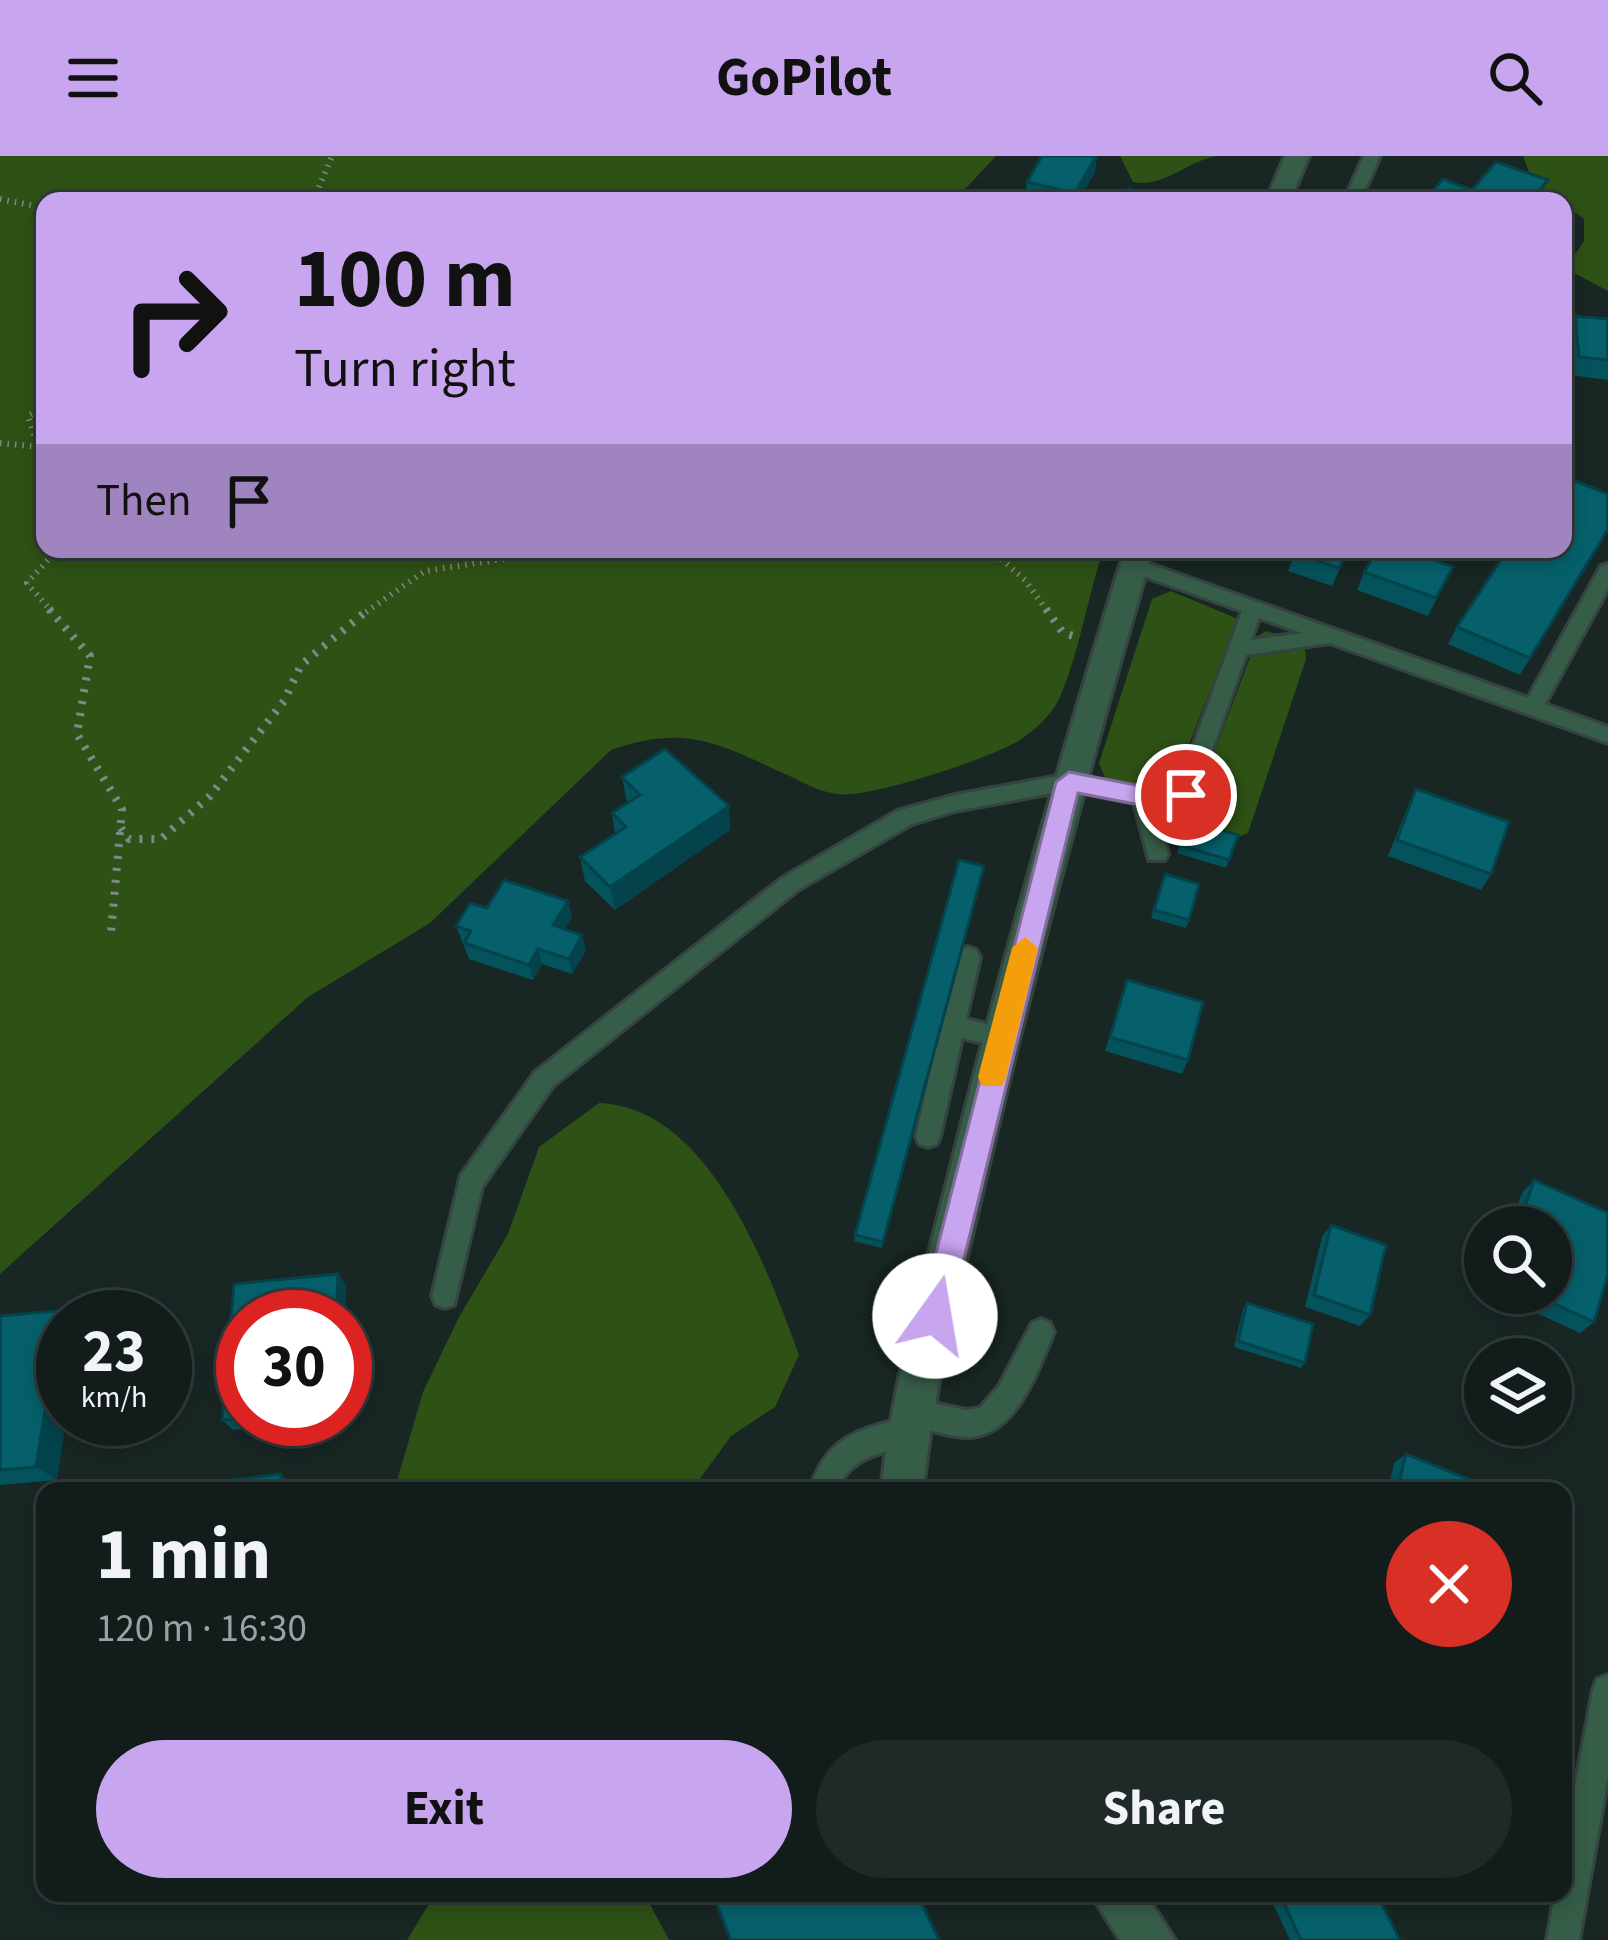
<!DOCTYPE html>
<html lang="en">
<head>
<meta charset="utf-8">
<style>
  body { margin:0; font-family:"Source Sans 3",sans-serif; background:#1f2928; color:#f1f3f6; height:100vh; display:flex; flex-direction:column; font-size:45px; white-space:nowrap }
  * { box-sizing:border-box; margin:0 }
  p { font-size:39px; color:#9ca1a3 }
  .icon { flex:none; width:66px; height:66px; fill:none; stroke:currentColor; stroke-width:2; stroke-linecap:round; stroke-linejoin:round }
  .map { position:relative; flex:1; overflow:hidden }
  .side { position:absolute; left:36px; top:1326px; width:1536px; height:420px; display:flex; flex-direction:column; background:#121c1b; border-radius:24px; box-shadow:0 6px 18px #0003,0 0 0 3px #313a3a }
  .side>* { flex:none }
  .hud { position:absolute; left:36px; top:36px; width:1536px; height:366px; border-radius:24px; box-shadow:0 6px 18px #0003,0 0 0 3px #313a3a; background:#c8a6ef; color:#111; overflow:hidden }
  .controls { position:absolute; left:1464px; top:1050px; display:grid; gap:24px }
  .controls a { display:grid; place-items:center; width:108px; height:108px; border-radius:50%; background:#121c1b; box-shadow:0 6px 18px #0003,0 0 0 3px #313a3a; font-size:60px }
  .speed { position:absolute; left:36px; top:1134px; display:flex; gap:24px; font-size:60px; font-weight:700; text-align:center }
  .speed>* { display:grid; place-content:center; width:156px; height:156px; border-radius:50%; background:#121c1b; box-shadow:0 6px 18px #0003,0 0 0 3px #313a3a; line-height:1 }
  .speed small { font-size:30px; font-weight:400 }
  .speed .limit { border:18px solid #d22; background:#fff; color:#111 }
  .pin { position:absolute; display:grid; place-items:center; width:102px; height:102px; color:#fff; margin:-51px; border:6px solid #fff; border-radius:50%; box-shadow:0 3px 12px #0007 }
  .me { position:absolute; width:132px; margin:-66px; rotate:13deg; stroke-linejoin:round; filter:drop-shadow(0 0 9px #0008) }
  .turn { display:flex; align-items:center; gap:42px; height:252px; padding:0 60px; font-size:54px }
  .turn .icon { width:156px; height:156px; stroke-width:2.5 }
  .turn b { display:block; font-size:84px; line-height:102px }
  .then { display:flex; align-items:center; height:114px; padding:0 60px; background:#0003; gap:24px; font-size:45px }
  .round { display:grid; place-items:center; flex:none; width:126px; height:126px; border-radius:63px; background:#1f2928 }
  .summary { display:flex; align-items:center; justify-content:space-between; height:204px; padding:0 60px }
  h1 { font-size:72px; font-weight:700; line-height:90px }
  .button { display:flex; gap:24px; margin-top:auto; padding:24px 60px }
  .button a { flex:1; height:138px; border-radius:72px; background:#c8a6ef; color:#111; font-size:48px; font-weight:700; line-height:138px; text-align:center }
  .button a+a { background:#1f2928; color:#f1f3f6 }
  header { display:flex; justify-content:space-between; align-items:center; height:156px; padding:0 60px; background:#c8a6ef; color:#111; font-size:54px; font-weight:700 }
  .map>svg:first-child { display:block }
  .green { fill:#2e5115 }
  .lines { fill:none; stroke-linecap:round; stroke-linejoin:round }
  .service-casing { stroke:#354341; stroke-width:6 }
  .minor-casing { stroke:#354341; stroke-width:6 }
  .path-far1 { stroke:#7e8a88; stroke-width:6; stroke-dasharray:1.5 6; stroke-linecap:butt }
  .path { stroke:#7e8a88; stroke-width:8; stroke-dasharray:3 9; stroke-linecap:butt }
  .service { fill:#365d48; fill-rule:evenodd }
  .minor { fill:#365d48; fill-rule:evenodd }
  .wall { fill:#04535c }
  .shaded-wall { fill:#04434b }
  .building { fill:#05606b; stroke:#04434b; stroke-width:3 }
  .route { fill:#c8a6ef; stroke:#826c9b; stroke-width:3 }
  .slow { fill:#f59e0b }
</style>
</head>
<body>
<header><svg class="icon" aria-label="menu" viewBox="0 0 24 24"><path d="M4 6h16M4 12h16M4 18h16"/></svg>GoPilot<svg class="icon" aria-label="search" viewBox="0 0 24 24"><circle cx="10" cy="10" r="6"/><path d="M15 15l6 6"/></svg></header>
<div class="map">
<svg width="1608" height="1784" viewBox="0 0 1608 1784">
  <rect width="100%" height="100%" fill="#182624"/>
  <!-- green -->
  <g class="green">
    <path d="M0,0H996L954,45H45V393H1104C1087,441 1080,496 1059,543C1051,560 1030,579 1013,588C983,604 869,643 837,638C819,636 801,625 785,618C717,587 686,568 611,594L430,767L308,841L0,1118Z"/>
    <path d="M1120,0H1218C1188,4 1163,33 1133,26Z"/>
    <path d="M1523,0H1608V135L1572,116L1570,106L1584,85V63L1532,24Z"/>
    <path d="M1171,435L1238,463L1174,627L1152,633L1105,622L1099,607L1152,443Z"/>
    <path d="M1266,475L1294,483L1305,492L1306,503L1248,677L1238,681L1197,668L1189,649L1200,635L1258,480Z"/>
    <path d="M599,947C709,951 767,1111 799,1199L775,1251L731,1280L691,1335H394L423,1236L459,1161L508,1078L539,991Z"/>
    <path d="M428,1737H644L669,1784H407L429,1748Z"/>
  </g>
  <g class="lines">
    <!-- service casing -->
    <g class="service-casing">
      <g id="service">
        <path d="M1364,0H1380L1360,45H1344Z"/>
        <path d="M1133,402L1528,542L1601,410L1608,408V433L1545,548L1608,571V587L1330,487L1246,499L1194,645L1156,651L1168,698L1165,704H1149L1134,647L1069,634L955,655L912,668L798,734L553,930L482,1031L454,1149L445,1152L436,1149L432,1140L461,1019L535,916L782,722L897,655L955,639L1069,618L1161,636L1178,632L1242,455L1126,414L1123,409ZM1259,462L1302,477L1251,484Z"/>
        <path d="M968,791L976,794L980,801L966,863L1009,874L1013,881L1009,888L1001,891L962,882L940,980L937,988L928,991L919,988L916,980L956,801L960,794Z"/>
        <path d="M1041,1163L1050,1167L1054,1176C1038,1214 1016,1281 967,1281C952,1281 934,1275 919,1272L917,1285C885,1298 850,1298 837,1335H809C826,1284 851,1276 899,1263L896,1256L900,1246L910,1242L966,1254L980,1252L999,1230L1032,1167Z"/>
        <path d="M1608,1519V1620L1579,1784H1547L1555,1737H1563V1696L1593,1534L1597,1523Z"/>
      </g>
    </g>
    <!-- minor casing -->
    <g class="minor-casing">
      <g id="minor">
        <path d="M1285,0H1309L1290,45H1266Z"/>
        <path d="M1125,393H1153C1093,598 1037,804 988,1012C963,1120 934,1225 923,1335H881C893,1223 925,1115 952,1006C1003,800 1062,596 1125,393Z"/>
        <path d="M1090,1737H1145L1175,1784H1120Z"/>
      </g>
    </g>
    <!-- path-far1 -->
    <g class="path-far1">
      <path d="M0,43L45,52"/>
      <path d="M313,45L332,0"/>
      <path d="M45,251L28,260L45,311"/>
      <path d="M0,287L38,291"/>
      <path d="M990,393L1025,424L1048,456"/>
      <path d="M52,456L27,427L58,393"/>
      <path d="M366,456L425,415L570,393"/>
    </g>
    <!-- path -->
    <g class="path">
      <path d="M49,453L90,500L77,578L122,653L111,777"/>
      <path d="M1046,453L1063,477L1080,482"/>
      <path d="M121,672L129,683H161L210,640L284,545L301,509L369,453"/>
    </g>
    <!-- service -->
    <use href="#service" class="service"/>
    <!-- minor -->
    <use href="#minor" class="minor"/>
  </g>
  <!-- wall -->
  <g class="wall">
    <path d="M1097,0L1095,16L1078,45L1024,44L1027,26Z"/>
    <path d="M1575,160L1608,163V224L1570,219L1566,178Z"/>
    <path d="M1608,374L1520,519L1448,488L1457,471Z"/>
    <path d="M1193,393H1220L1216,400Z"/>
    <path d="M1297,393H1349L1332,430L1288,415Z"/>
    <path d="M1453,411L1428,460L1357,434L1364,416Z"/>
    <path d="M622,621L729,650L730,674L615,754L585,725L580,701L615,678L612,657L627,647Z"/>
    <path d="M1416,633L1491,718L1481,734L1388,700L1408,650Z"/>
    <path d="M1189,664L1238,679L1226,712L1177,697Z"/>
    <path d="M959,704L882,1092L854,1085L855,1079Z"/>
    <path d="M1165,718L1189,764L1186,772L1151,762Z"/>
    <path d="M568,745L572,761L564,773L586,794L572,818L542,808L533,824L469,803L456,770L487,752Z"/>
    <path d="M1127,824L1188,904L1182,918L1105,895Z"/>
    <path d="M1534,1024L1594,1166L1580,1177L1493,1137H1551V1071H1510L1522,1037Z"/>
    <path d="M1331,1069L1370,1159L1360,1170L1305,1151L1322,1081Z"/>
    <path d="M338,1118L346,1130L345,1161H243V1263H332L233,1274L222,1264L234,1128Z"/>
    <path d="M1247,1147L1305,1207L1301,1212L1234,1191L1243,1153Z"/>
    <path d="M0,1160L63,1161V1263H66L57,1324L0,1329Z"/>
    <path d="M1406,1298L1475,1335H1388L1394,1307Z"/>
    <path d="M1268,1737H1385L1378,1740L1400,1784H1290Z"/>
  </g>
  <!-- shaded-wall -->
  <g class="shaded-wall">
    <path d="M1097,0L1095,16L1078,45H1074L1075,37Z"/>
    <path d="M1548,24L1538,45H1531Z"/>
    <path d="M729,650L730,674L615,754L610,731Z"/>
    <path d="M568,745L572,761L557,785L553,769Z"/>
    <path d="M582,779L586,794L572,818L569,803Z"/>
    <path d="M538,793L542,808L533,824L529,809Z"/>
    <path d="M338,1118L346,1130L345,1161H336Z"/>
    <path d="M134,1148L147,1161H132Z"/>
    <path d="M49,1229L63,1239V1263H66L57,1324L36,1311Z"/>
    <path d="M281,1318L295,1331V1335H280Z"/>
  </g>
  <!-- building -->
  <g class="building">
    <path d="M1042,0H1096L1075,37L1027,26Z"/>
    <path d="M1496,6L1548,24L1531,45H1487L1481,43L1480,45H1443L1428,40L1443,23L1472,34Z"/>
    <path d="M1128,33L1173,42L1172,45H1122Z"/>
    <path d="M1575,160L1608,163V204L1579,201Z"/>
    <path d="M1563,320L1608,338V373L1530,502L1457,471L1508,393H1563Z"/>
    <path d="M1297,393H1348L1339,412L1294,397Z"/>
    <path d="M1378,393H1405L1453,411L1436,442L1364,416Z"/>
    <path d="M665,593L729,650L610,731L580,701L626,671L612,657L640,639L622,621Z"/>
    <path d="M1416,633L1509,666L1491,718L1397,684Z"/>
    <path d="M1189,664L1238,679L1229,704L1180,689Z"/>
    <path d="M959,704L984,710L883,1086L855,1079Z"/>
    <path d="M1165,718L1199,728L1189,764L1154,754Z"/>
    <path d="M504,724L568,745L553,769L582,779L569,803L538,793L529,809L464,787L471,775L456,770L470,747L487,752Z"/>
    <path d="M1127,824L1203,846L1188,904L1110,881Z"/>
    <path d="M1534,1024L1608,1057V1118L1594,1166L1531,1137H1551V1071H1518Z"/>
    <path d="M1331,1069L1386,1089L1370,1159L1314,1139Z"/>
    <path d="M338,1118L336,1161H243V1262L222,1264L234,1128Z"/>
    <path d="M1247,1147L1313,1168L1305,1207L1238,1185Z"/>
    <path d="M134,1148L132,1161H63V1228L49,1229L36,1311L0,1314V1160Z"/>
    <path d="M1406,1298L1476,1326L1475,1335H1397Z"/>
    <path d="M281,1318L280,1335H197L198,1328Z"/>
    <path d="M45,1443V1473H41Z"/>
    <path d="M721,1737H917L939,1784H731L714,1741Z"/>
    <path d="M1279,1737H1385L1378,1740L1400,1784H1301Z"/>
  </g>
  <!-- route -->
  <path class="route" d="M1069,616L1161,634L1186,630L1198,639L1195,646L1161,653L1078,637L950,1160L945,1170L935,1174L924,1170L920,1160L1056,626Z"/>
  <!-- slow -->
  <path class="slow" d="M1025,781L1038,792L1006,921L1002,930H982L978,921L1012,792Z"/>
</svg>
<div class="controls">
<a><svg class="icon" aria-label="search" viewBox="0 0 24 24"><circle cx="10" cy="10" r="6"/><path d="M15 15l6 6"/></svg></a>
<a><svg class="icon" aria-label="layers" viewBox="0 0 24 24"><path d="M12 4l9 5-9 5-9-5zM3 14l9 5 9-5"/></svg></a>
</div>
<div class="speed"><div>23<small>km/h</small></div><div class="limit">30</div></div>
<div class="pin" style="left:1186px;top:639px;background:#d93025"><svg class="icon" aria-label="arrive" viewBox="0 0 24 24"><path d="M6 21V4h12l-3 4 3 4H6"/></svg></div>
<svg class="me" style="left:935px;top:1160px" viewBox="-20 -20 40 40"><circle r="19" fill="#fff"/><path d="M0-13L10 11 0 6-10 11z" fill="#c8a6ef"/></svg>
<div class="hud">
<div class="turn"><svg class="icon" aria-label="right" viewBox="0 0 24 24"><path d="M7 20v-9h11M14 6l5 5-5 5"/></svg><div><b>100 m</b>Turn right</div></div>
<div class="then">Then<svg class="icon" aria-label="arrive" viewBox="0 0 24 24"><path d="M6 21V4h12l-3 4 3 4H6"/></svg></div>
</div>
<section class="side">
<div class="summary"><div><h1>1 min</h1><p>120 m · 16:30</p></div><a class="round" style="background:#d93025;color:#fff"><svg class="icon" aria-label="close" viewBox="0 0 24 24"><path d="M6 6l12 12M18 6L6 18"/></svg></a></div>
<div class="button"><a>Exit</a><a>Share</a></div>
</section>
</div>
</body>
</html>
